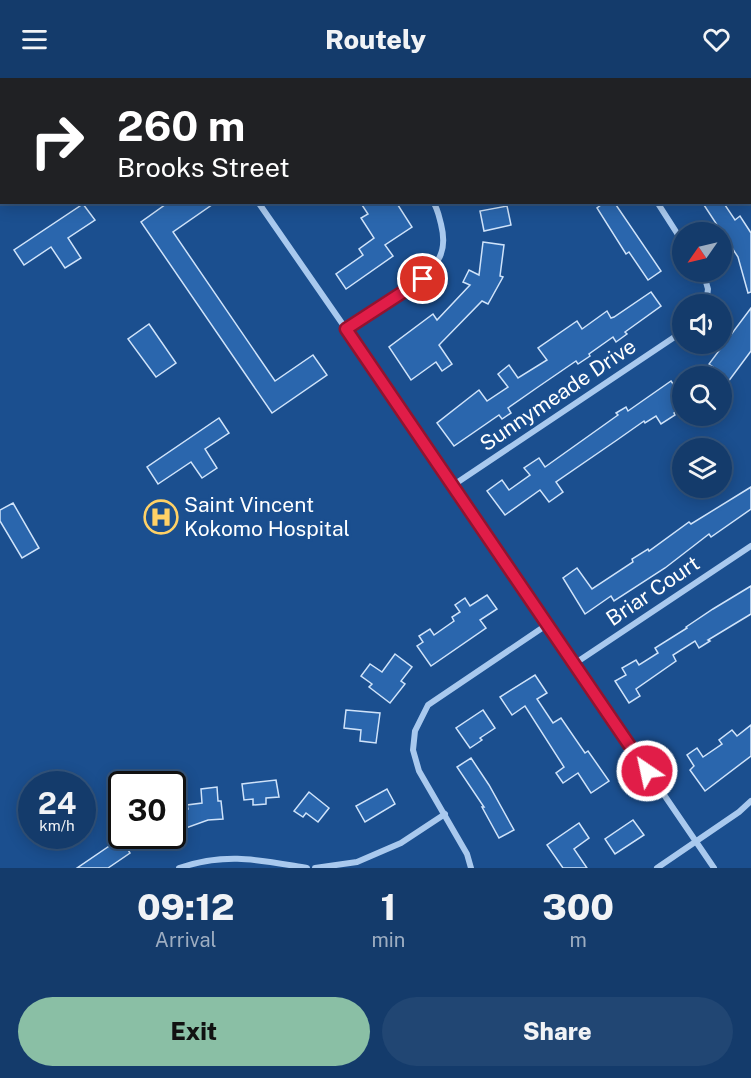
<!DOCTYPE html>
<html lang="en">
<head>
<meta charset="utf-8">
<style>
  body { margin:0; font-family:"Public Sans",sans-serif; background:#214673; color:#f1f3f6; height:100vh; display:flex; flex-direction:column; font-size:22px; white-space:nowrap }
  * { box-sizing:border-box; margin:0 }
  p { font-size:20px; color:#9dadc1 }
  .icon { flex:none; width:33px; height:33px; fill:none; stroke:currentColor; stroke-width:2; stroke-linecap:round; stroke-linejoin:round }
  .map { position:relative; height:790px; overflow:hidden }
  .sheet { display:flex; flex-direction:column; background:#143b6b; flex:1 }
  .sheet>* { flex:none }
  .hud { position:absolute; left:0px; top:0px; width:752px; height:126px; box-shadow:0 3px 15px #0003,0 0 0 2px #33557e; background:#202124; color:#fff; overflow:hidden }
  .needle { width:39px; rotate:236deg }
  .controls { position:absolute; left:672px; top:144px; display:grid; gap:12px }
  .controls a { display:grid; place-items:center; width:60px; height:60px; border-radius:50%; background:#143b6b; box-shadow:0 3px 15px #0003,0 0 0 2px #33557e; font-size:30px }
  .speed { position:absolute; left:18px; top:693px; display:flex; gap:12px; font-size:30px; font-weight:700; text-align:center }
  .speed>* { display:grid; place-content:center; width:78px; height:78px; border-radius:50%; background:#143b6b; box-shadow:0 3px 15px #0003,0 0 0 2px #33557e; line-height:1 }
  .speed small { font-size:15px; font-weight:400 }
  .speed .limit { border:3px solid #111; border-radius:9px; background:#fff; color:#111 }
  .pin { position:absolute; display:grid; place-items:center; width:51px; height:51px; color:#fff; margin:-26px; border:3px solid #fff; border-radius:50%; box-shadow:0 2px 6px #0007 }
  .me { position:absolute; width:66px; margin:-33px; rotate:326deg; stroke-linejoin:round; filter:drop-shadow(0 0 4px #0008) }
  .turn { display:flex; align-items:center; gap:21px; height:126px; padding:0 18px; font-size:27px }
  .turn .icon { width:78px; height:78px; stroke-width:2.5 }
  .turn b { display:block; font-size:42px; line-height:51px }
  .eta { display:flex; justify-content:space-evenly; align-items:center; height:102px; text-align:center }
  .eta b { font-size:36px; font-weight:800; line-height:42px }
  .button { display:flex; gap:12px; margin-top:auto; padding:12px 18px }
  .button a { flex:1; height:69px; border-radius:36px; background:#8abfa5; color:#111; font-size:24px; font-weight:800; line-height:69px; text-align:center }
  .button a+a { background:#214673; color:#f1f3f6 }
  header { display:flex; justify-content:space-between; align-items:center; height:78px; padding:0 18px; background:#143b6b; font-size:27px; font-weight:800 }
  .map>svg:first-child { display:block }
  .building { fill:#2a66ad; stroke:#cfe3fa; stroke-width:1.5 }
  .lines { fill:none; stroke-linecap:round; stroke-linejoin:round }
  .street { stroke:#a9c9ee; stroke-width:6 }
  .secondary { stroke:#d6e6fa; stroke-width:12 }
  .route-casing { stroke:#92132f; stroke-width:15 }
  .route { stroke:#e11d48; stroke-width:10 }
  .labels { text-anchor:middle; stroke-width:6; stroke-linejoin:round; paint-order:stroke }
  .street-label { font-size:21px; fill:#fff; stroke:#1b4f8f }
  .poi-label { font-size:21px; fill:#fff; stroke:#1b4f8f; text-anchor:start }
</style>
</head>
<body>
<header><svg class="icon" aria-label="menu" viewBox="0 0 24 24"><path d="M4 6h16M4 12h16M4 18h16"/></svg>Routely<svg class="icon" aria-label="heart" viewBox="0 0 24 24"><path d="M12 20l-8-8c-3-5 5-10 8-4 3-6 11-1 8 4z"/></svg></header>
<div class="map">
<svg width="751" height="790" viewBox="0 0 751 790">
  <rect width="100%" height="100%" fill="#1b4f8f"/>
  <!-- building -->
  <g class="building">
    <path d="M169,124H216L173,154L275,303L313,277L327,297L272,335L141,144Z"/>
    <path d="M360,124H396L412,149L385,167L393,178L346,211L336,196L363,177L359,171L374,160L361,140L368,136Z"/>
    <path d="M605,124H614L661,193L648,202L629,174L626,176L597,130Z"/>
    <path d="M702,124H723L735,142L740,138L751,155V214L748,215L738,179Z"/>
    <path d="M83,126L95,142L68,160L81,180L65,190L51,169L24,187L14,172Z"/>
    <path d="M507,128L511,147L484,153L480,133Z"/>
    <path d="M483,164L504,167L500,198L503,199L488,226L482,223L439,267L452,286L442,293L436,284L411,302L389,269L433,236L437,242L470,207L463,204L469,192L479,197Z"/>
    <path d="M651,214L661,228L625,254L627,256L616,264L613,259L589,276L590,278L578,286L576,283L538,309L508,330L511,335L502,341L499,337L454,368L437,345L479,312L487,323L508,309L498,296L509,287L518,300L547,282L538,270L577,243L582,251L607,233L611,240L614,239Z"/>
    <path d="M751,230V273L722,312V298H706L713,289L709,286Z"/>
    <path d="M149,246L176,285L156,299L128,261Z"/>
    <path d="M671,303L682,319L676,323L681,330L674,335L675,337L661,346L656,338L645,345L644,343L617,362L556,404L563,414L549,424L540,412L505,437L487,413L502,402L509,412L530,397L524,390L539,380L545,389L618,337L616,335L626,329L628,333Z"/>
    <path d="M219,340L229,355L205,371L217,390L202,400L191,384L158,406L147,389Z"/>
    <path d="M751,409V431L711,459L709,456L665,490L614,523L611,518L585,536L563,500L577,490L592,511L633,484L632,481L648,471L649,473L689,444L691,446Z"/>
    <path d="M13,425L39,470L22,480L0,443V432Z"/>
    <path d="M751,508V536L708,562L710,563L699,570L695,563L673,577L676,583L636,611L640,618L629,625L615,603L626,597L622,590L636,582L639,587L658,575L655,570L687,550L686,549L713,531Z"/>
    <path d="M487,517L497,531L480,542L486,550L431,588L417,568L423,564L419,558L430,551L434,557L454,543L452,539L460,534L455,527L465,520L470,528Z"/>
    <path d="M395,576L412,589L401,603L405,606L390,625L369,609L372,606L361,598L370,586L382,594Z"/>
    <path d="M535,597L547,615L537,621L553,645L561,640L585,675L588,673L609,703L591,715L578,695L563,705L556,695L564,689L525,628L512,637L500,619Z"/>
    <path d="M346,632L380,635L376,665L360,663L361,652L344,650Z"/>
    <path d="M483,632L495,650L480,660L482,662L470,670L456,650Z"/>
    <path d="M751,647V678L705,713L690,692L694,688L687,677L697,670L703,679L722,666L719,662L732,652L737,658Z"/>
    <path d="M471,680L489,707L514,752L499,760L482,729H484L457,689Z"/>
    <path d="M276,702L279,719L266,720V726L253,727V721L244,722L242,706Z"/>
    <path d="M217,709L218,723H221L223,741L208,742L172,755V736L188,731L187,727L202,725L201,711Z"/>
    <path d="M387,711L395,726L365,744L356,728Z"/>
    <path d="M309,714L329,730L318,744L306,735L303,739L294,733Z"/>
    <path d="M633,742L644,757L615,776L605,761Z"/>
    <path d="M579,745L589,760L574,771L587,790H563L547,767Z"/>
    <path d="M121,760L130,775L108,790H77Z"/>
  </g>
  <g class="lines">
    <!-- street -->
    <g class="street">
      <path d="M172,0L173,2"/>
      <path d="M348,0L349,2"/>
      <path d="M571,0L572,2"/>
      <path d="M258,124L346,251L714,790"/>
      <path d="M657,124L682,163"/>
      <path d="M703,194L708,211L706,226"/>
      <path d="M346,251C371,237 424,206 438,182C445,171 444,158 441,146C439,139 438,131 433,124"/>
      <path d="M452,408L682,254"/>
      <path d="M574,586L751,468"/>
      <path d="M179,790C227,774 259,782 307,790"/>
      <path d="M315,790L357,784L401,765L445,736"/>
      <path d="M471,790L467,776L419,693L413,672L415,653L428,627L548,546"/>
      <path d="M657,790L739,734L751,723"/>
    </g>
    <!-- secondary -->
    <g class="secondary">
      <path d="M102,2L104,0"/>
      <path d="M0,70L2,69"/>
    </g>
  </g>
  <g class="lines">
    <!-- route casing -->
    <g class="route-casing">
      <path id="route" d="M423,201L346,251L647,693"/>
    </g>
    <!-- route -->
    <use href="#route" class="route"/>
  </g>
  <!-- icons -->
  <defs>
    <g id="hospital-ring" transform="scale(1.725)"><circle r="9.5" fill="#1b4f8f" stroke="#ffd166" stroke-width="1.5"/><path d="M-5-5h3v3.5h4V-5h3V5h-3V1.5h-4V5h-3Z" fill="#ffd166"/></g>
  </defs>
  <g fill-rule="evenodd">
    <use href="#hospital-ring" x="161" y="439"/>
  </g>
  <g class="labels">
    <!-- street labels -->
    <g class="street-label">
      <text transform="translate(558 317) rotate(-34)" y="7">Sunnymeade Drive</text>
      <text transform="translate(653 513) rotate(-34)" y="7">Briar Court</text>
    </g>
    <!-- poi labels -->
    <g class="poi-label">
      <text x="184" y="434">Saint Vincent<tspan x="184" dy="24">Kokomo Hospital</tspan></text>
    </g>
  </g>
</svg>
<div class="controls">
<a><svg class="needle" viewBox="-14 -14 28 28"><path d="M0-13l5 13h-10z" fill="#e53935"/><path d="M0 13l5-13h-10z" fill="#9dadc1"/></svg></a>
<a><svg class="icon" aria-label="sound" viewBox="0 0 24 24"><path d="M4 9h4l5-4v14l-5-4H4zM17 9q2 3 0 6"/></svg></a>
<a><svg class="icon" aria-label="search" viewBox="0 0 24 24"><circle cx="10" cy="10" r="6"/><path d="M15 15l6 6"/></svg></a>
<a><svg class="icon" aria-label="layers" viewBox="0 0 24 24"><path d="M12 4l9 5-9 5-9-5zM3 14l9 5 9-5"/></svg></a>
</div>
<div class="speed"><div>24<small>km/h</small></div><div class="limit">30</div></div>
<div class="pin" style="left:423px;top:201px;background:#d93025"><svg class="icon" aria-label="arrive" viewBox="0 0 24 24"><path d="M6 21V4h12l-3 4 3 4H6"/></svg></div>
<svg class="me" style="left:647px;top:693px" viewBox="-20 -20 40 40"><circle r="17" fill="#e11d48" stroke="#fff" stroke-width="3"/><path d="M0-11L8 9 0 5-8 9z" fill="#fff"/></svg>
<div class="hud">
<div class="turn"><svg class="icon" aria-label="right" viewBox="0 0 24 24"><path d="M7 20v-9h11M14 6l5 5-5 5"/></svg><div><b>260 m</b>Brooks Street</div></div>
</div>
</div>
<section class="sheet">
<div class="eta">
<div><b>09:12</b><p>Arrival</p></div>
<div><b>1</b><p>min</p></div>
<div><b>300</b><p>m</p></div>
</div>
<div class="button"><a>Exit</a><a>Share</a></div>
</section>
</body>
</html>
